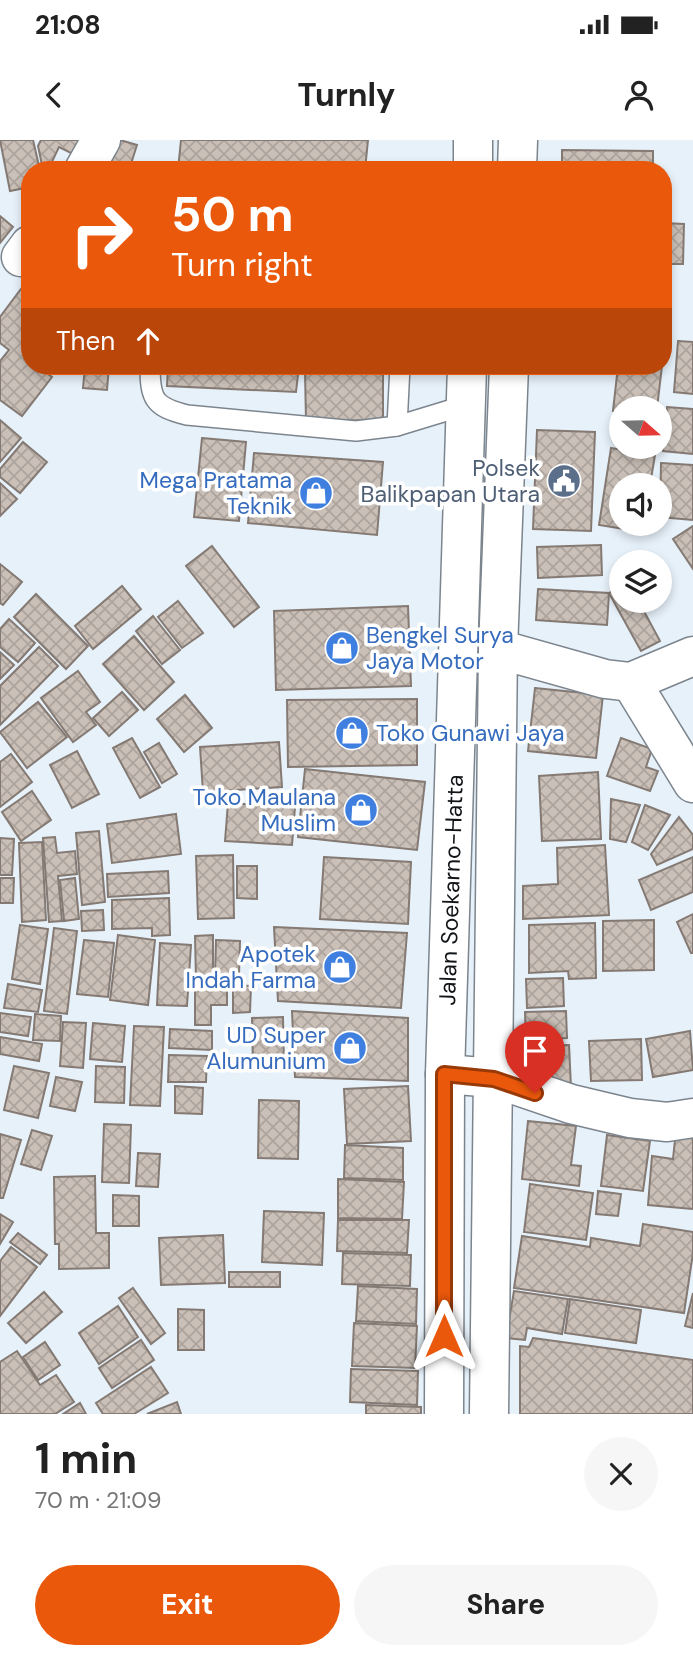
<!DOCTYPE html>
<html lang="en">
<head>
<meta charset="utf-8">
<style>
  body { margin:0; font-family:"DM Sans",sans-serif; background:#f6f6f6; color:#222; height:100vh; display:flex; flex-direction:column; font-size:26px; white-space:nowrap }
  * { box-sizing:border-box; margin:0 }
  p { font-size:23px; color:#767676 }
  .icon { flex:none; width:38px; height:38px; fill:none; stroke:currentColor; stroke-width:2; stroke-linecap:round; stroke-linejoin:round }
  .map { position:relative; height:1274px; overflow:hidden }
  .details { display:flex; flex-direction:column; background:#fff; flex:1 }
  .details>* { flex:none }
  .hud { position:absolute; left:21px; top:21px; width:651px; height:214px; border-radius:28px; box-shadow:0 4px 10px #0003; background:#ea580c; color:#fff; overflow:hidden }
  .needle { width:46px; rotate:110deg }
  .fabs { position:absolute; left:609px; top:256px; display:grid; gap:14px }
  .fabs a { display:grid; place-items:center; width:63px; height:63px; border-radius:50%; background:#fff; box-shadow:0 4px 10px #0003; font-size:35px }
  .pin { position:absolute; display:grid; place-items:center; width:60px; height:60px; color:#fff; margin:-72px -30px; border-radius:50% 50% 50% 0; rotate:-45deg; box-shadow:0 0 7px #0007 }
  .pin .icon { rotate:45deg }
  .me { position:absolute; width:77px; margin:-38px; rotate:0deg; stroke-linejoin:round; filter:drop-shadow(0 0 5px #0008) }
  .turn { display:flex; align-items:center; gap:24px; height:147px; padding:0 35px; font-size:32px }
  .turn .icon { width:91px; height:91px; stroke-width:2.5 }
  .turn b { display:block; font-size:49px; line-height:60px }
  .then { display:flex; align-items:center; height:66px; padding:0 35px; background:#0003; gap:14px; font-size:26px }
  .round { display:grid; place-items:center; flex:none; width:74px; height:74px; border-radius:37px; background:#f6f6f6 }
  .overview { display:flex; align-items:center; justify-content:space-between; height:119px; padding:0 35px }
  h1 { font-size:42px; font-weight:700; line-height:52px }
  .primary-button { display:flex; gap:14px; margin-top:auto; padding:14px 35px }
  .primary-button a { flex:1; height:80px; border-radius:42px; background:#ea580c; color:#fff; font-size:28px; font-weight:700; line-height:80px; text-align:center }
  .primary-button a+a { background:#f6f6f6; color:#222 }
  .status { display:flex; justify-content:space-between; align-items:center; height:49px; padding:0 35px; background:#fff; direction:ltr }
  .status svg { height:19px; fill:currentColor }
  header { display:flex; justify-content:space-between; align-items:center; height:91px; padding:0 35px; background:#fff; font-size:32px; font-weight:700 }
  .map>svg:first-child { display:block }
  .building { fill:url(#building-cross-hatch); stroke:#847a73; stroke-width:2 }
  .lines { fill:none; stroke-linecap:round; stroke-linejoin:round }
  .lane-casing { stroke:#7c858d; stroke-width:22 }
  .street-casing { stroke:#7c858d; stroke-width:41 }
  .highway-casing { stroke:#7c858d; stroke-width:41 }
  .lane { stroke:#fff; stroke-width:19 }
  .street { stroke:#fff; stroke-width:38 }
  .highway { stroke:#fff; stroke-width:38 }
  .route-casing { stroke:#983908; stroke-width:18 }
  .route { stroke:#ea580c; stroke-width:12 }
  .labels { text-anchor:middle; stroke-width:7; stroke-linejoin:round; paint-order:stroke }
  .service-label { font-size:23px; fill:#4e5e75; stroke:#fff; text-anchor:end }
  .shop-label { font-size:23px; fill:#366cbe; stroke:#fff; text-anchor:end }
  .street-label { font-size:23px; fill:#111417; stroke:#fff }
</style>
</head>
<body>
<div class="status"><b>21:08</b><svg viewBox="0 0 49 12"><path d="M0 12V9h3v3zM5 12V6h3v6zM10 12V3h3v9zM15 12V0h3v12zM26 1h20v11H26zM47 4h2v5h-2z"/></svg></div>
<header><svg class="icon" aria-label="back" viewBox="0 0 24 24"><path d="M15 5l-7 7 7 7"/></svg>Turnly<svg class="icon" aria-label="person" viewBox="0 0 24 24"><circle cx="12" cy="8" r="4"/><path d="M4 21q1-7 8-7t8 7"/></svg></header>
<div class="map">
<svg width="693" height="1274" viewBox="0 0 693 1274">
  <defs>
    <pattern id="building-cross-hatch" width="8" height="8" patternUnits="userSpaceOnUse" patternTransform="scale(1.75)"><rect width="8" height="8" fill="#cac0b8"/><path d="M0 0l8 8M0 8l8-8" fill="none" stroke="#aca49d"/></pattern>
  </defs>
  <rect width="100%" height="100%" fill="#e7f1fa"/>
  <!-- building -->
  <g class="building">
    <path d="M0,0H33L40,30H30V47L10,51Z"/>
    <path d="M41,0H89L81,18L59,7L48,30H43L38,6Z"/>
    <path d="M120,0L137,5L129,30H104Z"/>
    <path d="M181,0H368L365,30H178Z"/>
    <path d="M562,10L653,11V30H562Z"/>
    <path d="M0,76L13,87L0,103Z"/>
    <path d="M663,83L684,84L683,124H663Z"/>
    <path d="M663,135H671L670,170H663Z"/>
    <path d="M30,137V226H54L48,234L52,237L22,276L0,260V221L9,210L0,203V177Z"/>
    <path d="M678,201L693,202V254L674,252Z"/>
    <path d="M85,226H109L107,250L83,248Z"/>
    <path d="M168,226H299L296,252L167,246Z"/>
    <path d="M307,226H392V228L307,229Z"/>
    <path d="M618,226H662L657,268H621V271H613Z"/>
    <path d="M305,232L383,233V280L306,281Z"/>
    <path d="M667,267L693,269V314L663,311Z"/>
    <path d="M0,280L21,298L0,322Z"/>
    <path d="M537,290L595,292L591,391L533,389Z"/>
    <path d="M202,298L246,302L239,381L194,377Z"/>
    <path d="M23,302L47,322L20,353L0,337V329Z"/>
    <path d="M611,308L655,315L650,345H621V383H644L643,392L599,385Z"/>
    <path d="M254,313L383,322L377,395L248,383Z"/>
    <path d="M661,323L693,325V380L660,377Z"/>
    <path d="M0,343L17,359L0,376Z"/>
    <path d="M693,386V429L673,399Z"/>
    <path d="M601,405L602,435L538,438L537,407Z"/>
    <path d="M212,406L259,467L234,487L186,426Z"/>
    <path d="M0,424L22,442L3,465L0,463Z"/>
    <path d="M122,446L141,469L93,509L75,486Z"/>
    <path d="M621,446V460H638L660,501L641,511L609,453Z"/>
    <path d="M538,449L609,453L607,485L536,480Z"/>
    <path d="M36,454L88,506L66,529L14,477Z"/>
    <path d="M178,461L203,493L182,508L158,477Z"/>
    <path d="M408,466L411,546L276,550L274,471Z"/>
    <path d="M153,476L180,510L162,524L136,491Z"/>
    <path d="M9,479L35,503L18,522L0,507V489Z"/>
    <path d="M134,496L174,542L144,570L103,524Z"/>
    <path d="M39,507L58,526L0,585V546Z"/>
    <path d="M0,512L14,525L0,539Z"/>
    <path d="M78,531L100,562L86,572L96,585L73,602L41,558Z"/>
    <path d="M535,548L603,555L596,618L528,611Z"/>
    <path d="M122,552L138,570L109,596L93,578Z"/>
    <path d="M185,555L212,588L184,612L157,579Z"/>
    <path d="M417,559V625L288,627L287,560Z"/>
    <path d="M38,562L67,597L27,628L0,592Z"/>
    <path d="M132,598L160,647L140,658L113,608Z"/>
    <path d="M621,598L652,609L646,627L658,631L650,651L607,636Z"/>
    <path d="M279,602L282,647L203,652L200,607Z"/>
    <path d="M159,603L177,634L162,643L144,612Z"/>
    <path d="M77,611L99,654L72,668L50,625Z"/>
    <path d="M11,614L32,642L0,667V622Z"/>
    <path d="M305,629L425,642L417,710L298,697Z"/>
    <path d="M598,632L601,699L542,701L539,636Z"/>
    <path d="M32,651L51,680L21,701L2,672Z"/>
    <path d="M611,659L640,665L626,702L610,699Z"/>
    <path d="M228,663L295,667L292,705L225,701Z"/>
    <path d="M645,665L670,675L648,710L632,702Z"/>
    <path d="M176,674L181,714L112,723L107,684Z"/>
    <path d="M679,677L693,695V709L657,725L651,714Z"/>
    <path d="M99,691L105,762L82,765L76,693Z"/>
    <path d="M55,697L57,713L75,711L77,734L58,736L62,781L49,782L43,698Z"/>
    <path d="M0,698L14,699L12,735H0Z"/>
    <path d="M42,702L46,780L22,782L19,703Z"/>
    <path d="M605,705L609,775L523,779V746L558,744L557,708Z"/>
    <path d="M233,715L234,778L198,779L196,716Z"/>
    <path d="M324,717L411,722L408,784L320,779Z"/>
    <path d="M693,717V752L651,770L639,740Z"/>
    <path d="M237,726H257V759L237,758Z"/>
    <path d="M168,731L169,753L108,757L107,734Z"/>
    <path d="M0,738H14L13,763H0Z"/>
    <path d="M75,738L79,779L64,781L60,740Z"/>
    <path d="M169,758L170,795L152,796V788L112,789V760Z"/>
    <path d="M103,770L104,790L82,791L81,771Z"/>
    <path d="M693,774V813H691L677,782Z"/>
    <path d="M654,780V830L603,831V781Z"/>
    <path d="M595,783L596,838L569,839L568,831L529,833V785Z"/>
    <path d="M20,785L48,789L40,844L12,839Z"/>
    <path d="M274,787L407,793L401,868L278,861Z"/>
    <path d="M54,788L77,791L67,874L44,871Z"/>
    <path d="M118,795L155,800L148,865L110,860Z"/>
    <path d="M213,795V839L196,840L195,796Z"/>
    <path d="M84,800L114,803L108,857L77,854Z"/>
    <path d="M216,800L240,801L239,837L215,836Z"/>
    <path d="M160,803L191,805L187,866L157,865Z"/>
    <path d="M563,838L564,866L527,868L526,839Z"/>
    <path d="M8,844L42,850L38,872L4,868Z"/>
    <path d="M195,844H227V865H211V885H195Z"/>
    <path d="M233,845L251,846L250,872L233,873Z"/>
    <path d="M292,871L408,878V941L295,937Z"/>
    <path d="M566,871L567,898L526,900L525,872Z"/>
    <path d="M0,873L31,877L28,896L0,892Z"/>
    <path d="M35,874L61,876L60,901L33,900Z"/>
    <path d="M283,877L284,929L253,930L252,878Z"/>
    <path d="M63,882L86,883L83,928L60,926Z"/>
    <path d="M93,883L125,886L122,922L90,919Z"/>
    <path d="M134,886L164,887L160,966L130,965Z"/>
    <path d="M170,889L212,891V910L169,908Z"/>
    <path d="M690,891L693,930L653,937L646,899Z"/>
    <path d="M0,897L42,904L39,921L0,914Z"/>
    <path d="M641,899L642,940L591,941L589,901Z"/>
    <path d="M569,905L571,947L531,939L530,906Z"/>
    <path d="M169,915L207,916L206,942H168Z"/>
    <path d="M14,926L49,933L38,978L4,970Z"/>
    <path d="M96,926L125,927L124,963L95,962Z"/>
    <path d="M56,937L82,942L75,971L50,966Z"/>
    <path d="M175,946L203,948L202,974L175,973Z"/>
    <path d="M408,946L411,1001L347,1004L344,949Z"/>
    <path d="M259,960L299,961L298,1019L258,1018Z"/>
    <path d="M528,981L576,986L571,1025L581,1026L579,1046L522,1039Z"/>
    <path d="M104,984L131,985L129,1043L102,1042Z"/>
    <path d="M32,990L52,996L41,1030L21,1024Z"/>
    <path d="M676,990L693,992V1069L648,1065L652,1016L673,1019Z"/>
    <path d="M0,994L21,1000L3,1058H0Z"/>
    <path d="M607,995L650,1001L643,1051L601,1046Z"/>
    <path d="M345,1005L403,1008V1040L344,1038Z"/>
    <path d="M138,1013L160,1014L158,1047L136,1046Z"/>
    <path d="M95,1036L96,1093H109V1128L59,1129V1104H55L54,1037Z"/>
    <path d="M338,1039L404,1042L402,1079L338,1078Z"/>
    <path d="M530,1044L593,1053L586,1100L524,1092Z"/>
    <path d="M598,1051L621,1054L618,1076L596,1074Z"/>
    <path d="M113,1055L139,1056V1086H113Z"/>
    <path d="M264,1071L324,1073L322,1125L262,1122Z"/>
    <path d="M0,1074L13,1082L0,1104Z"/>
    <path d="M338,1080H409L407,1113L337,1111Z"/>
    <path d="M643,1084L693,1092V1113L684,1173L514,1148L522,1096L590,1107L591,1098L640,1106Z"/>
    <path d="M18,1093L47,1115L40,1124L10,1102Z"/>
    <path d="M223,1095L225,1143L161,1145L159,1098Z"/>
    <path d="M11,1107L37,1127L0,1176V1121Z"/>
    <path d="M343,1113L411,1115L410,1146L342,1144Z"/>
    <rect x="229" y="1132" width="51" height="15"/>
    <path d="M358,1146L417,1149L416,1184L356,1181Z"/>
    <path d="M133,1148L165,1193L151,1204L119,1158Z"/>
    <path d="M514,1151L568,1159L562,1194L527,1188L525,1200L506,1198Z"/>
    <path d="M44,1152L62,1172L26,1203L8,1183Z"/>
    <path d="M693,1153V1188L685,1186Z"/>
    <path d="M570,1159L641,1170L636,1203L565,1193Z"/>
    <path d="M118,1166L138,1197L99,1224L79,1193Z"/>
    <path d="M178,1169L204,1170V1210H178Z"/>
    <path d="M354,1183L417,1186L415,1228L352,1226Z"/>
    <path d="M533,1198L693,1220V1274H520V1206L529,1207Z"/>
    <path d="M141,1200L154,1220L112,1248L99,1228Z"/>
    <path d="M45,1202L60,1225L38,1240L23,1217Z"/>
    <path d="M17,1211L40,1245L56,1235L74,1262L55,1274H0V1222Z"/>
    <path d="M151,1227L168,1253L134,1274H103L96,1263Z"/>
    <path d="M351,1229L418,1231L417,1265L350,1262Z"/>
    <path d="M177,1262L181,1274H147Z"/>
    <path d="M80,1263L86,1274H63Z"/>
    <path d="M366,1265L421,1267V1274H366Z"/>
  </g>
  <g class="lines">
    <!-- lane casing -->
    <g class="lane-casing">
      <g id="lane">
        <path d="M150,226C150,259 154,267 187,275L356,291L397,286L466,265"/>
        <path d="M397,286L400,226"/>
      </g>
    </g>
    <!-- street casing -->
    <g class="street-casing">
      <g id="street">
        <path d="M84,30L101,0"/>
        <path d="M21,117L30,105"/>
        <path d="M498,509L605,539L631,542L693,516"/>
        <path d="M631,542L693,643"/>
        <path d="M445,934L494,938L571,964L630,978L667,982L693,978"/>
      </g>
    </g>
    <!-- highway casing -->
    <g class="highway-casing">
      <g id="highway">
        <path d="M473,30V0"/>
        <path d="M517,30L518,0"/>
        <path d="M444,1274L445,934L467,226"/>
        <path d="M489,1274L498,509L509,226"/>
      </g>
    </g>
    <!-- lane -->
    <use href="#lane" class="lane"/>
    <!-- street -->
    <use href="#street" class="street"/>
    <!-- highway -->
    <use href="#highway" class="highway"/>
  </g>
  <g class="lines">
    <!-- route casing -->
    <g class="route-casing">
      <path id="route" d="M444,1196V934L494,939L535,953"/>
    </g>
    <!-- route -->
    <use href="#route" class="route"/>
  </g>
  <!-- icons -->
  <defs>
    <g id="civic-disc" transform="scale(1.75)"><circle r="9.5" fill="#5c6f8a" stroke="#fff"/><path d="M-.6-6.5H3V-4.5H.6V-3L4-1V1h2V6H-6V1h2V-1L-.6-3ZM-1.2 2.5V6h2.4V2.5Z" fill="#fff"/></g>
    <g id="shop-disc" transform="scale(1.75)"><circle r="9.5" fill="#3f7fe0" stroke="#fff"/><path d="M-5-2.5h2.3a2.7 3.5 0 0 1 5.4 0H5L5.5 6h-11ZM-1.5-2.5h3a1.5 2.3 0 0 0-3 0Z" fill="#fff"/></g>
  </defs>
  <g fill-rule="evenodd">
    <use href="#civic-disc" x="564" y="341"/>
    <use href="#shop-disc" x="316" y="353"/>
    <use href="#shop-disc" x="342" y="508"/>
    <use href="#shop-disc" x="352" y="593"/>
    <use href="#shop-disc" x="361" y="670"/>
    <use href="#shop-disc" x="340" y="827"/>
    <use href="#shop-disc" x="350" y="908"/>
  </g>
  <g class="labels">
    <!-- service labels -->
    <g class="service-label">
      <text x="540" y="336">Polsek<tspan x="540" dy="26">Balikpapan Utara</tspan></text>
    </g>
    <!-- shop labels -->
    <g class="shop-label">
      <text x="292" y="348">Mega Pratama<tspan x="292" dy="26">Teknik</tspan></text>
      <text x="366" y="503" text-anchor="start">Bengkel Surya<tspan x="366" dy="26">Jaya Motor</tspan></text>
      <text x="376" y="601" text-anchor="start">Toko Gunawi Jaya</text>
      <text x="336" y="665">Toko Maulana<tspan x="336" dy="26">Muslim</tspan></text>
      <text x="316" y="822">Apotek<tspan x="316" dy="26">Indah Farma</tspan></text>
      <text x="326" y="903">UD Super<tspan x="326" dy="26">Alumunium</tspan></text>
    </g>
    <!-- street labels -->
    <g class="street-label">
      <text transform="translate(451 750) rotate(-88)" y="8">Jalan Soekarno-Hatta</text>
    </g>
  </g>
</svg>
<div class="fabs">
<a><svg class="needle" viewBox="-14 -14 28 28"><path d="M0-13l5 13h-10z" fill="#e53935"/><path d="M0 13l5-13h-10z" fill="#767676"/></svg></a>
<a><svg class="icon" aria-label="sound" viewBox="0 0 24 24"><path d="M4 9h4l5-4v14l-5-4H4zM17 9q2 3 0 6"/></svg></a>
<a><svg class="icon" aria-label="layers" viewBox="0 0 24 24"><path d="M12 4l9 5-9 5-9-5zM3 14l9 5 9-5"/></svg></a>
</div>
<div class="pin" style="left:535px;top:953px;background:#d93025"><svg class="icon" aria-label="arrive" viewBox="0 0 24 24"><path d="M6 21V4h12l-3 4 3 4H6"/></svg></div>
<svg class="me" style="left:444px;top:1196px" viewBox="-20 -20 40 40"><path d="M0-17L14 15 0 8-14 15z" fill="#ea580c" stroke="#fff" stroke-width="4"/></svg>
<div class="hud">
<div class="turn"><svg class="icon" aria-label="right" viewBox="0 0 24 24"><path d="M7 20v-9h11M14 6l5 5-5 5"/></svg><div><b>50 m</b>Turn right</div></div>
<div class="then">Then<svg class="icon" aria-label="ahead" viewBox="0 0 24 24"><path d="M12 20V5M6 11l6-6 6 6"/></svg></div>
</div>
</div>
<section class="details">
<div class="overview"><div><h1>1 min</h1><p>70 m · 21:09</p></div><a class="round"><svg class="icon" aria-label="close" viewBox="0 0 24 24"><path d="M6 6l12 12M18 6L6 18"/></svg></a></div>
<div class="primary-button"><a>Exit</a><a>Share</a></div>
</section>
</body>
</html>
